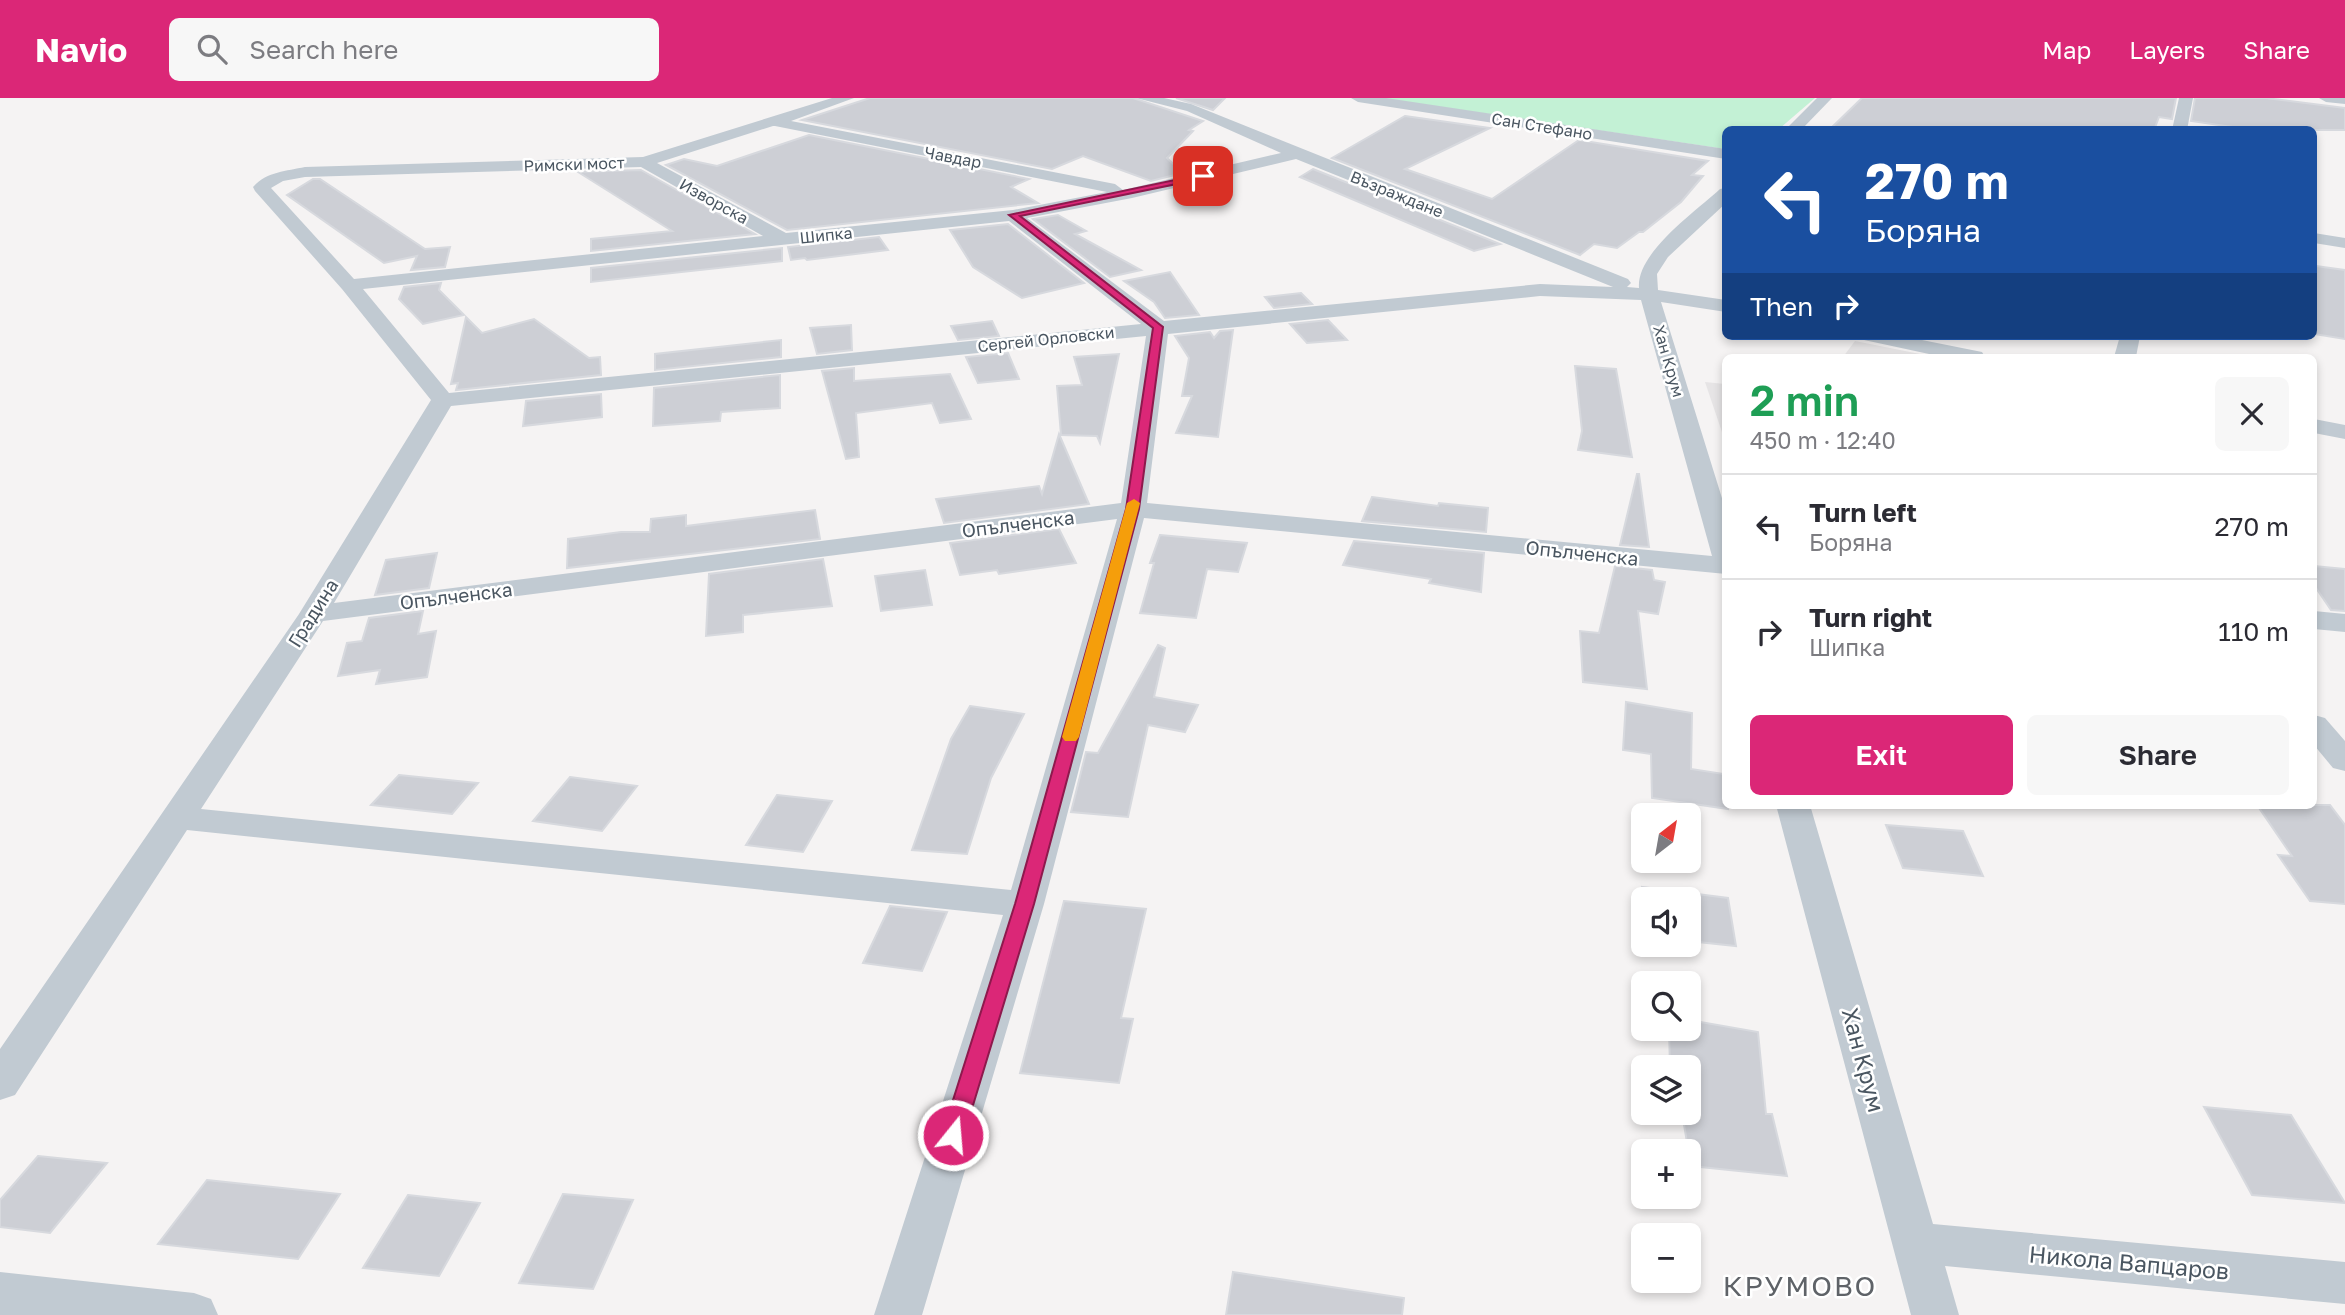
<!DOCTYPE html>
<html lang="en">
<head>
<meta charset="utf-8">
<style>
  body { margin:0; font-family:"Golos Text",sans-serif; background:#f7f7f7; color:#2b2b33; height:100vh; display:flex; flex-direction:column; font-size:26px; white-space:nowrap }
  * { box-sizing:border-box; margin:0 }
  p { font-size:23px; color:#7c7c81 }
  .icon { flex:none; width:38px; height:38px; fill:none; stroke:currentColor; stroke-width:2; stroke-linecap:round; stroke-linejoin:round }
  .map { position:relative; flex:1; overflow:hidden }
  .sheet { position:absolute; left:1722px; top:256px; width:595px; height:455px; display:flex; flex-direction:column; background:#fff; border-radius:10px; box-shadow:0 4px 10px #0003 }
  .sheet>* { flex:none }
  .guide { position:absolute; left:1722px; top:28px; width:595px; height:214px; border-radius:10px; box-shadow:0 4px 10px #0003; background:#1a4fa0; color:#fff; overflow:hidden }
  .needle { width:46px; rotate:31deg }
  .buttons { position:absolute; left:1631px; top:705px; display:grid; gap:14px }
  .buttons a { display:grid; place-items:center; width:70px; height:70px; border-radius:10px; background:#fff; box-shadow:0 4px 10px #0003; font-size:35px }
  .pin { position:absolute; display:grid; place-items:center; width:60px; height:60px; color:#fff; margin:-30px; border-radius:14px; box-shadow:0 4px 10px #0006 }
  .me { position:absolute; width:77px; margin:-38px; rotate:17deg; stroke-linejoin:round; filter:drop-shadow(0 0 5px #0008) }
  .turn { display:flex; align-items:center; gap:24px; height:147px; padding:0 28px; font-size:32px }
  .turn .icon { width:91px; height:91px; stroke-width:2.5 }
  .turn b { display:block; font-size:49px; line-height:60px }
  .then { display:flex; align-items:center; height:66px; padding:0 28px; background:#0003; gap:14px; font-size:26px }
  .round { display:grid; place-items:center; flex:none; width:74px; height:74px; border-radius:10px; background:#f7f7f7 }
  .headline { display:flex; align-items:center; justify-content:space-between; height:119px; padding:0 28px }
  h1 { font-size:42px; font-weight:600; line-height:52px; color:#1e9e55 }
  .primary-button { display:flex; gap:14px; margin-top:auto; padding:14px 28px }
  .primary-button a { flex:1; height:80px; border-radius:10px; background:#db2777; color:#fff; font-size:28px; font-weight:600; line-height:80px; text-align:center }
  .primary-button a+a { background:#f7f7f7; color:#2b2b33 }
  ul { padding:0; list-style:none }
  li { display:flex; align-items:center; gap:21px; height:105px; padding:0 28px; border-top:2px solid #e1e1e2 }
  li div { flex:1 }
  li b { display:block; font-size:26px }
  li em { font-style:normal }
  header { display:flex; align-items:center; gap:42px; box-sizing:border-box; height:98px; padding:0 35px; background:#db2777; color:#fff }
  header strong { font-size:33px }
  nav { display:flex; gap:38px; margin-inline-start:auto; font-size:24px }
  .search { width:490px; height:63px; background:#f7f7f7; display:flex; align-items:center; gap:18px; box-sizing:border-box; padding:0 24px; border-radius:10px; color:#7c7c81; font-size:26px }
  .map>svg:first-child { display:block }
  .education { fill:#e6e4e5 }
  .green { fill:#c3f1d5 }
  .building { fill:#cdcfd5; stroke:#d7d9de; stroke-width:2 }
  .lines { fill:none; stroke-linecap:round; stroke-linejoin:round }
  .street { fill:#c1cad2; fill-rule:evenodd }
  .route { fill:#db2777; stroke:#8e194d; stroke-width:2 }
  .slow { fill:#f59e0b }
  .labels { text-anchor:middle; stroke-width:5; stroke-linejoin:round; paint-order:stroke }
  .far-street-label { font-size:16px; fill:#4a5661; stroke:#fff }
  .street-label { font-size:19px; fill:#4a5661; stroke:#fff }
  .near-street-label { font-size:23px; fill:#4a5661; stroke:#fff }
  .near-quarter-label { font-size:28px; letter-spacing:2px; fill:#5f6368; stroke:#fff }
</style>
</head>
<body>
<header>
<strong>Navio</strong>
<div class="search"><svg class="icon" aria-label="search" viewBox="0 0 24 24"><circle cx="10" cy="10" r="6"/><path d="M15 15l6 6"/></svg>Search here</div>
<nav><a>Map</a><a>Layers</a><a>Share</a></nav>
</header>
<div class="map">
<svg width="2345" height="1217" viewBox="0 0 2345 1217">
  <rect width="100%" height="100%" fill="#f5f3f3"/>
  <!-- education -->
  <g class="education">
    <path d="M1855,243L1935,259H1843Z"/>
    <path d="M1705,284L1725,286V343Z"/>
  </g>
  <!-- green -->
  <path class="green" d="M1380,0H1815L1779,31L1726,32L1725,51Z"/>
  <!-- building -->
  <g class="building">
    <path d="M870,0H1133L1203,23L1189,32L1193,33L1167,60L1183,75L1151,83L1083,58L1052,71L802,22Z"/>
    <path d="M1176,0H1225L1213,12Z"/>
    <path d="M1862,0H2176L2172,21L2159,19L2154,32H1829Z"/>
    <path d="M2195,0H2266L2345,10V32H2253L2191,23Z"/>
    <path d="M1405,18L1490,30L1405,71L1492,101L1579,42L1708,63L1692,77L1703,78L1681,104L1643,134H1639L1617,150L1594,146L1580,157L1332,60Z"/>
    <path d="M809,37L1029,81L1011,89L1038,105L787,132L666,67L684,61L717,68Z"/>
    <path d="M1313,71L1500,146L1474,153L1300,79Z"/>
    <path d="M641,72L755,136L591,153V141L672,133L578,74Z"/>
    <path d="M313,81H320L425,151L450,149L445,169L411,172L417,158L384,165L287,97Z"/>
    <path d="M1058,117L1086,133L1075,136L1141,172L1110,179L1033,121Z"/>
    <path d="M1008,126L1084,185L1022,200L973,169L950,132Z"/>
    <path d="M879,139L888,152L807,162L805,160L791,162L788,149Z"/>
    <path d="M782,150V163L591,184V170Z"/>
    <path d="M2316,168L2345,172V241L2314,236Z"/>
    <path d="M1170,174L1199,217L1165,220L1154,204L1124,183Z"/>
    <path d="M441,185L439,192L464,217L423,226L399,201L404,189Z"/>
    <path d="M1301,195L1312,206L1274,210L1265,199Z"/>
    <path d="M466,219L482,235L534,221L589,260L600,259L601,277L456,292L458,285L451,286Z"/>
    <path d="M1328,222L1347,242L1307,245L1290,226Z"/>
    <path d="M992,223L999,238L958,242L951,228Z"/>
    <path d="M851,227L852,252L817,256L810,230Z"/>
    <path d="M1233,232L1218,339L1176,335L1192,298H1182L1189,260L1175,238L1210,234L1214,240L1220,233Z"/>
    <path d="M781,242V259L655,272V256Z"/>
    <path d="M1008,255L1019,281L978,285L966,259Z"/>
    <path d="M1119,256L1100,345L1097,338L1061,337L1057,288L1082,287L1074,259Z"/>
    <path d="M1575,268L1616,271L1632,359L1578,352L1582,333Z"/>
    <path d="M854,270V283L950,276L971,321L940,325L932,305L856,315L859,359L846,361L822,273Z"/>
    <path d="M780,277V310L721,314L720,323L653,328L654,290Z"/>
    <path d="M601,296L602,319L523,328L526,303Z"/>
    <path d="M1059,336L1089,406L944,425L936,401L1039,388L1042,396Z"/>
    <path d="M1637,376H1639L1649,449L1620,447Z"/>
    <path d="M1372,399L1438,408L1439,405L1488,410L1486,434L1362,423Z"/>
    <path d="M815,412L820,441L567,470L568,441L621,434H650L651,421L686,417V428Z"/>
    <path d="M1059,431L1076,465L999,476L997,472L960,477L950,445Z"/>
    <path d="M1160,437L1247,445L1238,474L1207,471L1196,520L1140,515L1154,465H1150Z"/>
    <path d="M1354,443L1484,455L1481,494L1429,485L1431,481L1343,467Z"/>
    <path d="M437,455L429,490L375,497L386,462Z"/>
    <path d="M823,461L832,508L743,517V534L706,538L709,476Z"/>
    <path d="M1615,468L1652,472L1654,482L1665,484L1658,516L1638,513L1647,591L1583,584L1580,533L1599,535Z"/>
    <path d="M2314,468L2345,471V513L2331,512L2314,487Z"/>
    <path d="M925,472L932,507L881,513L875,478Z"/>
    <path d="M423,513L418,536L436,533L427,579L376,586L380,572L338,578L347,545L362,543L369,520Z"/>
    <path d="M1158,547L1165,550L1154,599L1198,607L1185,634L1148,627L1128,719L1071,714L1086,654L1098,655Z"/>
    <path d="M1626,604L1692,615L1691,671L1724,676L1728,711L1652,700L1651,656L1623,652Z"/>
    <path d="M970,608L1024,616L991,680L967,756L912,752L951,641Z"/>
    <path d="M399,677L478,685L452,716L371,707Z"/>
    <path d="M570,679L637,688L602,733L533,723Z"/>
    <path d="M777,697L832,703L803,754L746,747Z"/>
    <path d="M2257,707H2330L2345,727V806L2310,803L2278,757L2292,758Z"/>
    <path d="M1886,727L1963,733L1983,778L1903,770Z"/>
    <path d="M1642,789L1728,800L1736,848L1689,843V802L1643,803Z"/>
    <path d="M1064,803L1146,811L1121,920L1133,921L1119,985L1020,975Z"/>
    <path d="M890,808L947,814L922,873L863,865Z"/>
    <path d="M1689,922L1758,934L1766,1016H1772L1787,1078L1691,1068L1682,1015H1689V970H1670L1669,931H1689Z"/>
    <path d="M2204,1009L2291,1017L2345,1105L2252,1097Z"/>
    <path d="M38,1058L107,1065L50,1135L0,1129V1102Z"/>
    <path d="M207,1082L340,1096L298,1161L158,1146Z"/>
    <path d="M563,1096L633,1102L593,1191L519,1185Z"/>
    <path d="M408,1097L480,1105L439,1178L363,1170Z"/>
    <path d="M1233,1174L1404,1200L1402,1217H1226Z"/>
  </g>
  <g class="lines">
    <!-- street -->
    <g class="street">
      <path d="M832,0H854L791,23L1115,86L1123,92L1281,55L1187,13L1136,0H1164L1191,6L1628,181L1631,185L1627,189L1639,190C1636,155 1695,114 1720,91L1726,90V105L1668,159L1657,176L1658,192L1726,202V214L1661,204L1726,413V476L1144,420L1044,806L922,1217H874L1003,817L187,732L15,997L0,1002V951L299,516L431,302L342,191L255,93L253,89C266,74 286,73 305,69L643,59ZM773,28H775L1107,94L1013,112L786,135L657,65ZM1296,61L1613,189L1540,186L1164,223L1027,120L1132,100ZM641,69L763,138L354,181L271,90L283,83L305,79ZM1009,123L1141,226L449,295L363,191ZM1540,198L1641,202L1712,458L1147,405L1168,236ZM1146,238L1121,405L334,505L451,308ZM1117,421L1011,792L201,711L323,523Z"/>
      <path d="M1351,0H1386L1726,51V61L1358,4Z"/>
      <path d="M1817,0H1832L1801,32H1785Z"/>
      <path d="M2179,0H2193L2187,32H2172Z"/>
      <path d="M2319,0H2345V6L2326,4Z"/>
      <path d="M2314,135L2345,140V150L2314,145Z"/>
      <path d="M1861,238H1902L1982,254L1985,259H1943L1864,242Z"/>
      <path d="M2120,238H2140L2136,259H2114Z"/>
      <path d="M2314,321L2345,327V341L2314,335Z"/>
      <path d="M2314,513L2345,516V534L2314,531Z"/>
      <path d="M2314,617L2325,620L2345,643V673L2333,670L2314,647Z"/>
      <path d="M1776,707H1810L1933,1126L2345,1164V1206L1945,1168L1959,1217H1911Z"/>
      <path d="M0,1174L194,1195L211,1201L218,1217H0Z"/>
    </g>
  </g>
  <!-- route -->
  <path class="route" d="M1203,76L1206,80L1020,118L1163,229L1139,411L1034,806L964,1037L961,1044L953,1046L946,1044L942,1037L1015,806L1126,411L1153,230L1009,117Z"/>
  <!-- slow -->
  <path class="slow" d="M1134,401L1140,405L1079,639L1076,643H1065L1062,639L1127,405Z"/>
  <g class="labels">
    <!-- far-street labels -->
    <g class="far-street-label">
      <text transform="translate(1542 28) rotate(9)" y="6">Сан Стефано</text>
      <text transform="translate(953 59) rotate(11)" y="6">Чавдар</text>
      <text transform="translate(574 66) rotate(-2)" y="6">Римски мост</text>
      <text transform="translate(1397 96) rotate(22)" y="6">Възраждане</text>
      <text transform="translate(714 103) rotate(29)" y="6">Изворска</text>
      <text transform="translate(826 137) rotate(-6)" y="6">Шипка</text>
      <text transform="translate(1046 241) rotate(-6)" y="6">Сергей Орловски</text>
      <text transform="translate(1669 263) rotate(74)" y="6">Хан Крум</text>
    </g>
    <!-- street labels -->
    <g class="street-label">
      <text transform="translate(1018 426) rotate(-7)" y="7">Опълченска</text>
      <text transform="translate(1582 455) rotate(6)" y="7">Опълченска</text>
      <text transform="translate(456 498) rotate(-7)" y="7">Опълченска</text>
      <text transform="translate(313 515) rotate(-58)" y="7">Градина</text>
    </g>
    <!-- near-street labels -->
    <g class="near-street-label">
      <text transform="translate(1863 962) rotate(75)" y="8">Хан Крум</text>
      <text transform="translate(2129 1165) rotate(5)" y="8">Никола Вапцаров</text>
    </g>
    <!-- near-quarter labels -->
    <g class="near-quarter-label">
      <text x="1800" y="1198">КРУМОВО</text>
    </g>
  </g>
</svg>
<div class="buttons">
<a><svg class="needle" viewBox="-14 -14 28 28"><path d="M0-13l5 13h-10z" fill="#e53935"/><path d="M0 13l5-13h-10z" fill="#7c7c81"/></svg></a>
<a><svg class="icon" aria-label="sound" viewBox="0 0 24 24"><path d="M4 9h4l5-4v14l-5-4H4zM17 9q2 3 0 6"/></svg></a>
<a><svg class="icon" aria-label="search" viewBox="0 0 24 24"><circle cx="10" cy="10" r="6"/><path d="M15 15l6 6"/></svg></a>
<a><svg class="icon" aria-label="layers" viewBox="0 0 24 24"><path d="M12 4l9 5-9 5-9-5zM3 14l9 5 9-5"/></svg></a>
<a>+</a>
<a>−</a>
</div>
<div class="pin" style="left:1203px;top:78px;background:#d93025"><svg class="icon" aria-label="arrive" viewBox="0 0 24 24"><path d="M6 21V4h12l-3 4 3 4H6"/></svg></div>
<svg class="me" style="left:953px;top:1037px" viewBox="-20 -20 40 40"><circle r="17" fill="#db2777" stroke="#fff" stroke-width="3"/><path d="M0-11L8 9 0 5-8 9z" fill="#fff"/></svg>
<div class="guide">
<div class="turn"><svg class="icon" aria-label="left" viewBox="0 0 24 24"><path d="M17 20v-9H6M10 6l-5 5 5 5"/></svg><div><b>270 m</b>Боряна</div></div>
<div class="then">Then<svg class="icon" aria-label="right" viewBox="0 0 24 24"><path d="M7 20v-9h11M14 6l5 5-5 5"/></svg></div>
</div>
<section class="sheet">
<div class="headline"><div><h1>2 min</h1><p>450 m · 12:40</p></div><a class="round"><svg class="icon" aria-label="close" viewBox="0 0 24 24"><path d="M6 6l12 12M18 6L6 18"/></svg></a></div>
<ul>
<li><svg class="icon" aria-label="left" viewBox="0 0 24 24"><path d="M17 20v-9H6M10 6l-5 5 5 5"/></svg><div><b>Turn left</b><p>Боряна</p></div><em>270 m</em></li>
<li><svg class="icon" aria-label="right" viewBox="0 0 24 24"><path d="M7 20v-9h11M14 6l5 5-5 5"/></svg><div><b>Turn right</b><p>Шипка</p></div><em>110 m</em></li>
</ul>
<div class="primary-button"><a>Exit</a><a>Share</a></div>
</section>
</div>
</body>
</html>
